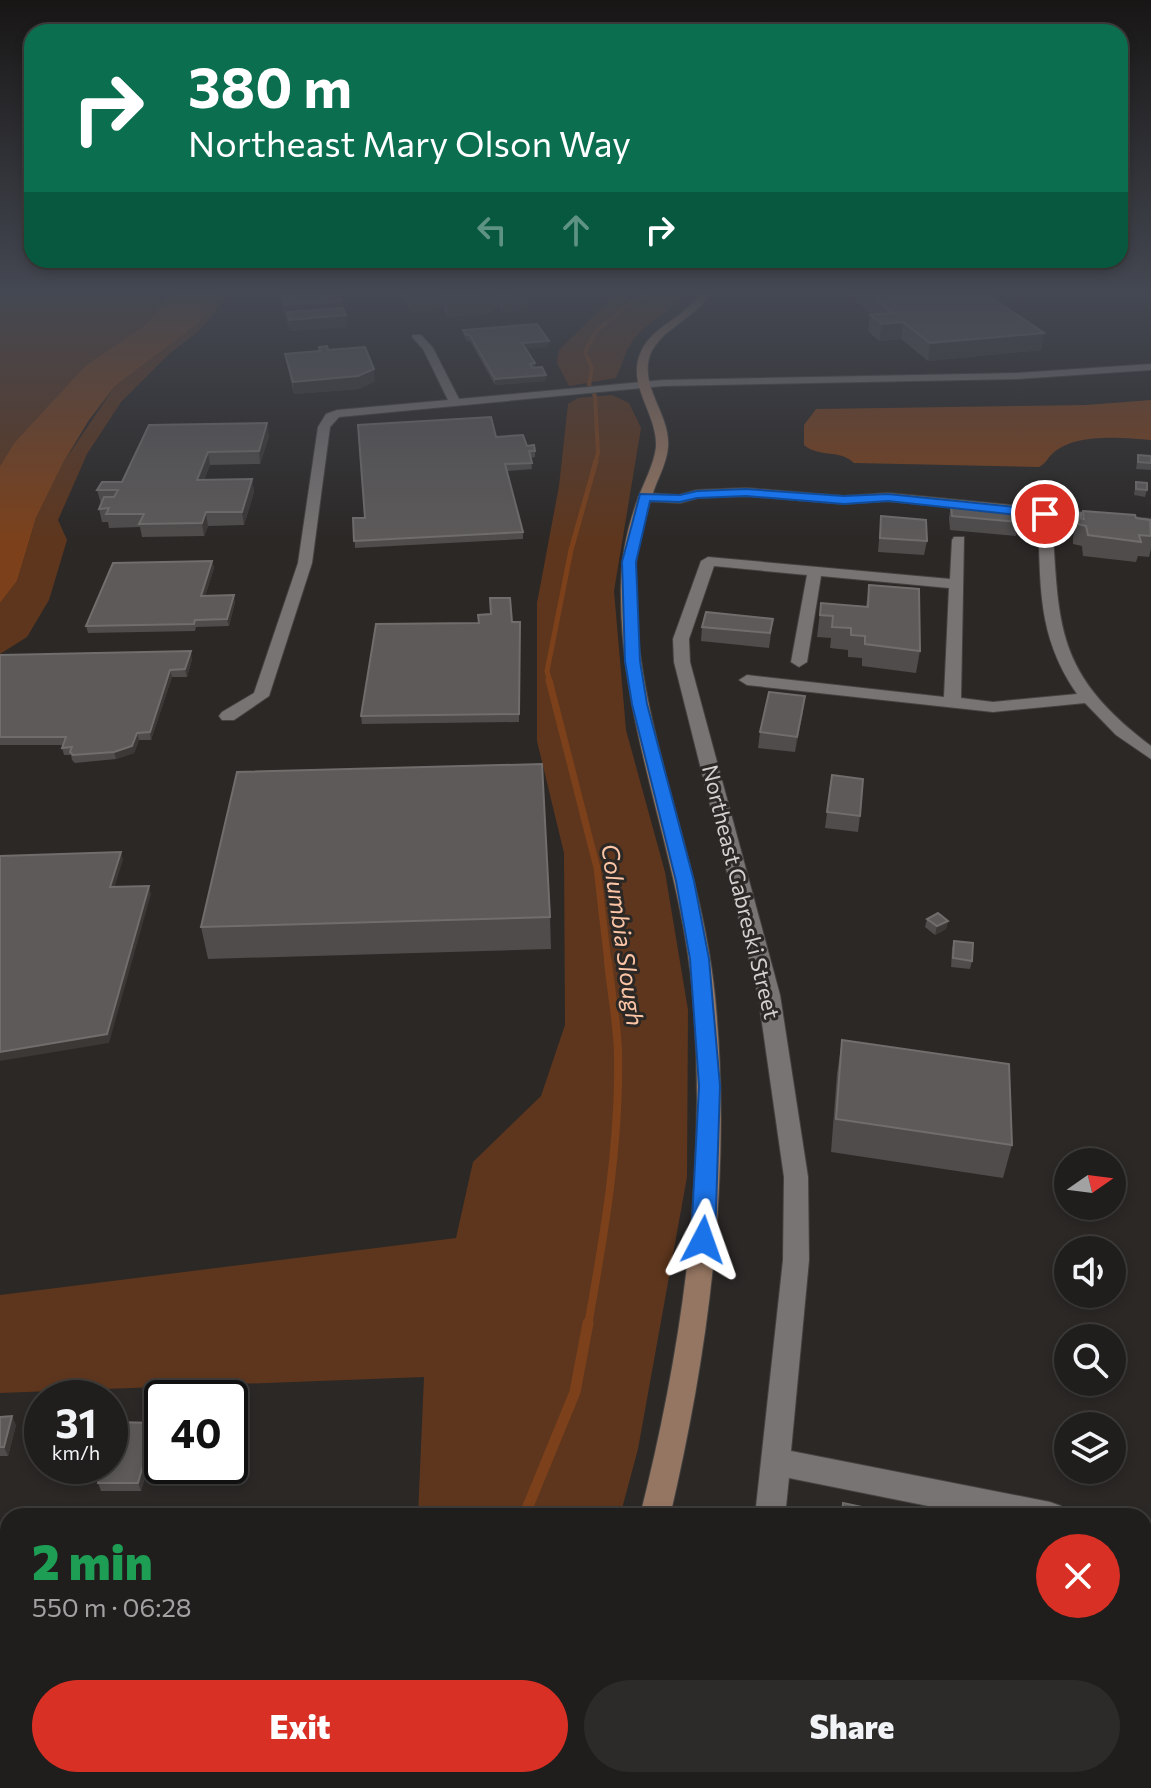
<!DOCTYPE html>
<html lang="en">
<head>
<meta charset="utf-8">
<style>
  body { margin:0; font-family:Commissioner,sans-serif; background:#2d2b29; color:#f1f3f6; height:100vh; display:flex; flex-direction:column; font-size:30px; white-space:nowrap }
  * { box-sizing:border-box; margin:0 }
  p { font-size:26px; color:#a2a2a3 }
  .icon { flex:none; width:44px; height:44px; fill:none; stroke:currentColor; stroke-width:2; stroke-linecap:round; stroke-linejoin:round }
  .map { position:relative; flex:1; overflow:hidden }
  .details { position:absolute; left:0px; top:1508px; width:1152px; height:280px; display:flex; flex-direction:column; background:#201e1c; border-radius:24px 24px 0 0; box-shadow:0 4px 12px #0003,0 0 0 2px #3d3c3b }
  .details>* { flex:none }
  .guide { position:absolute; left:24px; top:24px; width:1104px; height:244px; border-radius:24px; box-shadow:0 4px 12px #0003,0 0 0 2px #3d3c3b; background:#0b6e4f; color:#fff; overflow:hidden }
  .needle { width:52px; rotate:76deg }
  .controls { position:absolute; left:1054px; top:1148px; display:grid; gap:16px }
  .controls a { display:grid; place-items:center; width:72px; height:72px; border-radius:50%; background:#201e1c; box-shadow:0 4px 12px #0003,0 0 0 2px #3d3c3b; font-size:40px }
  .speed { position:absolute; left:24px; top:1380px; display:flex; gap:16px; font-size:40px; font-weight:700; text-align:center }
  .speed>* { display:grid; place-content:center; width:104px; height:104px; border-radius:50%; background:#201e1c; box-shadow:0 4px 12px #0003,0 0 0 2px #3d3c3b; line-height:1 }
  .speed small { font-size:20px; font-weight:400 }
  .speed .limit { border:4px solid #111; border-radius:12px; background:#fff; color:#111 }
  .pin { position:absolute; display:grid; place-items:center; width:68px; height:68px; color:#fff; margin:-34px; border:4px solid #fff; border-radius:50%; box-shadow:0 2px 8px #0007 }
  .me { position:absolute; width:88px; margin:-44px; rotate:4deg; stroke-linejoin:round; filter:drop-shadow(0 0 6px #0008) }
  .turn { display:flex; align-items:center; gap:28px; height:168px; padding:0 32px; font-size:36px }
  .turn .icon { width:104px; height:104px; stroke-width:2.5 }
  .turn b { display:block; font-size:56px; line-height:68px }
  .lanes { display:flex; align-items:center; height:76px; padding:0 32px; background:#0003; justify-content:center; gap:40px; direction:ltr }
  .lanes .off { opacity:.35 }
  .round { display:grid; place-items:center; flex:none; width:84px; height:84px; border-radius:42px; background:#2d2b29 }
  .headline { display:flex; align-items:center; justify-content:space-between; height:136px; padding:0 32px }
  h1 { font-size:48px; font-weight:800; line-height:60px; color:#1e9e55 }
  .button { display:flex; gap:16px; margin-top:auto; padding:16px 32px }
  .button a { flex:1; height:92px; border-radius:48px; background:#d93025; color:#fff; font-size:32px; font-weight:800; line-height:92px; text-align:center }
  .button a+a { background:#2d2b29; color:#f1f3f6 }
  .map>svg:first-child { display:block }
  .green { fill:#5e361d }
  .water { fill:#7c411b }
  .lines { fill:none; stroke-linecap:round; stroke-linejoin:round }
  .stream-far4 { stroke:#7c411b; stroke-width:4 }
  .stream-far3 { stroke:#7c411b; stroke-width:5 }
  .stream-far2 { stroke:#7c411b; stroke-width:7 }
  .stream-far1 { stroke:#7c411b; stroke-width:8 }
  .stream { stroke:#7c411b; stroke-width:11 }
  .street-casing { stroke:#454341; stroke-width:2 }
  .secondary-casing { stroke:#454341; stroke-width:2 }
  .street { fill:#787473; fill-rule:evenodd }
  .secondary { fill:#957662; fill-rule:evenodd }
  .wall { fill:#4f4c4b }
  .shaded-wall { fill:#3b3836 }
  .building { fill:#5d5a59; stroke:#706d6c; stroke-width:2 }
  .route { fill:#1a73e8; stroke:#114b97; stroke-width:2 }
  .labels { text-anchor:middle; stroke-width:6; stroke-linejoin:round; paint-order:stroke }
  .street-label { font-size:22px; fill:#d3d1d0; stroke:#2b2826 }
  .water-label { font-size:24px; font-style:italic; fill:#fcc5a6; stroke:#2b2826 }
</style>
</head>
<body>
<div class="map">
<svg width="1151" height="1788" viewBox="0 0 1151 1788">
  <rect width="100%" height="100%" fill="#2b2826"/>
  <!-- green -->
  <g class="green">
    <path d="M0,291H175L144,326L86,365L14,443L0,466Z"/>
    <path d="M218,291H231L200,330L170,353L121,402L87,454L58,520L67,540L49,600L27,637L0,654V603L17,581L36,518L63,463L115,386L199,323Z"/>
    <path d="M619,291H687C673,310 655,317 639,333C626,346 623,363 616,378L569,386L557,363L559,350Z"/>
    <path d="M612,395L629,403L641,428L614,591L626,730L665,872L688,1010L687,1177L638,1449L620,1516H418L424,1377L0,1393V1295L456,1238L473,1162L541,1096L565,1025L564,853L537,741V603L559,486L568,404L578,398Z"/>
    <path d="M368,1780H549L547,1788H366Z"/>
  </g>
  <!-- water -->
  <g class="water">
    <path d="M175,291H218L199,323L115,386L89,420L63,463L36,518L17,581L0,603V466L14,443L86,365L144,326Z"/>
    <path d="M1151,400V440C1123,438 1075,432 1052,454C1047,459 1046,463 1039,467L854,463C840,449 819,458 804,445V425L816,409L1086,405Z"/>
  </g>
  <g class="lines">
    <!-- stream-far4 -->
    <path class="stream-far4" d="M595,463L598,453L595,396L589,385L592,368L585,352L596,331L646,291"/>
    <!-- stream-far3 -->
    <path class="stream-far3" d="M550,682L547,671L571,550L596,461"/>
    <!-- stream-far2 -->
    <path class="stream-far2" d="M549,680L597,868L608,963"/>
    <!-- stream-far1 -->
    <path class="stream-far1" d="M588,1325C604,1236 620,1143 618,1052C617,1022 611,991 608,961"/>
    <!-- stream -->
    <g class="stream">
      <path d="M524,1516L575,1392L588,1323"/>
      <path d="M420,1788L422,1780"/>
    </g>
    <!-- street casing -->
    <g class="street-casing">
      <g id="street">
        <path d="M413,335H421L433,348L459,399L663,380L1017,373L1151,364V370L1017,379L663,386L339,417L330,427L312,563L269,696L234,720H222L219,716L222,712L254,693L298,563L318,427L326,414L337,410L448,400L423,349L412,337Z"/>
        <path d="M746,488L844,496L888,493L1151,519V527L1052,517C1059,628 1055,673 1151,746V759L1116,735L1085,703L993,712L747,685L739,680L747,675L944,697L949,588L821,576L807,662L799,667L791,662L807,575L714,566L689,639L690,662L780,995L808,1177L809,1260L791,1451L1050,1502L1061,1506L1065,1516H978L789,1478L785,1516H755L783,1260L784,1177L758,995L674,662L673,639L701,561L708,557L950,579L952,540L954,537H964L961,698L993,702L1077,694C1036,635 1041,584 1038,516L888,501L844,504L746,496L698,498L680,503L645,501L638,497L645,493L679,495L697,490Z"/>
        <path d="M1144,1519L1151,1521V1551L1144,1549Z"/>
        <path d="M711,1780H745L744,1788H710Z"/>
      </g>
    </g>
    <!-- secondary casing -->
    <g class="secondary-casing">
      <g id="secondary">
        <path d="M702,291H712C697,318 660,329 650,355C639,387 671,415 668,447C667,462 659,476 654,490C644,520 635,551 635,583C635,725 701,855 715,996C732,1172 710,1345 670,1516H640C683,1345 707,1173 693,997C682,860 621,733 621,595C620,562 626,532 637,501C643,484 654,465 656,447C658,415 627,386 640,354C651,325 687,318 702,291Z"/>
        <path d="M570,1780H604L602,1788H568Z"/>
      </g>
    </g>
    <!-- street -->
    <use href="#street" class="street"/>
    <!-- secondary -->
    <use href="#secondary" class="secondary"/>
  </g>
  <!-- wall -->
  <g class="wall">
    <path d="M279,291H338L342,301L347,327L290,331L280,300Z"/>
    <path d="M401,291H571V296L527,299V310L503,312L500,308H494V313L448,317L444,309L411,312Z"/>
    <path d="M843,291H982L1044,333L1041,350L928,361L901,339L879,341L868,331L870,315L872,314Z"/>
    <path d="M463,330L549,347L526,348L535,363V368L546,381L495,385L470,341H467L464,336Z"/>
    <path d="M319,347L328,350L375,381L359,389L294,394L287,365L285,354L319,351Z"/>
    <path d="M149,425L269,436L260,464L210,465L204,480L252,479L254,492L244,525L208,526L204,536L142,537L140,527L109,528L108,522H102L99,509L101,504L97,490L122,482Z"/>
    <path d="M496,437L527,446L535,451V457L531,458L532,469L507,471L523,532V539L355,548L353,518H365Z"/>
    <path d="M1138,455L1151,456V470L1136,469Z"/>
    <path d="M1136,482L1147,490L1145,497L1134,495Z"/>
    <path d="M951,505L1018,522L1016,536L950,530L949,518Z"/>
    <path d="M1083,511L1136,518L1151,524V549L1149,557L1138,556L1136,562L1083,556L1082,546L1073,544V538L1078,518H1082Z"/>
    <path d="M881,516L927,541L924,555L878,552Z"/>
    <path d="M212,561L214,568L205,596L235,602L229,626L196,627L195,631L88,633L86,626Z"/>
    <path d="M869,585L920,651L916,673L862,666V658L848,657V650L830,648L831,638L817,637L821,603L866,606Z"/>
    <path d="M491,614L512,622H520L519,722L362,724L361,716Z"/>
    <path d="M773,619L769,648L701,641L702,627Z"/>
    <path d="M0,655L192,659L187,677H172L151,740H139L134,753L116,759L75,763L72,760L71,755H64L62,748L63,745H0Z"/>
    <path d="M803,712L795,752L758,748L760,732Z"/>
    <path d="M832,775L860,816L858,832L825,828Z"/>
    <path d="M550,917L551,949L208,959L201,927Z"/>
    <path d="M927,919L948,921L946,929L935,935L925,927Z"/>
    <path d="M954,941L972,961L970,969L951,967L952,949Z"/>
    <path d="M842,1040L1012,1145L1003,1178L831,1152L837,1074Z"/>
    <path d="M0,1417L16,1425L8,1456H0Z"/>
    <path d="M155,1423L158,1431L141,1491H101L98,1483Z"/>
    <path d="M902,1780H1144L1151,1788H901Z"/>
  </g>
  <!-- shaded-wall -->
  <g class="shaded-wall">
    <path d="M409,291H443L444,309L411,312Z"/>
    <path d="M490,291H499L500,308H494V313L448,317L447,295Z"/>
    <path d="M502,291H571V296L527,299V310L503,312Z"/>
    <path d="M254,292L255,297L241,298L240,293Z"/>
    <path d="M342,301L343,316L346,315L347,327L290,331L287,312L288,322H287L285,305Z"/>
    <path d="M903,322L901,339L879,341L882,324Z"/>
    <path d="M1044,333L1041,350L928,361L930,343Z"/>
    <path d="M549,341V347L522,349V343Z"/>
    <path d="M374,369L375,381L359,389L294,394L293,382Z"/>
    <path d="M546,375V381L495,385V379Z"/>
    <path d="M267,423L269,436L260,464L259,451Z"/>
    <path d="M208,452L210,465L199,493L197,480Z"/>
    <path d="M252,479L254,492L244,525L242,512Z"/>
    <path d="M206,512L208,526L204,536L202,523Z"/>
    <path d="M212,561L214,568L203,603L201,596Z"/>
    <path d="M234,595L235,602L229,626L227,619Z"/>
    <path d="M191,651L192,659L187,677L185,669Z"/>
    <path d="M170,670L172,677L151,740L150,732Z"/>
    <path d="M805,696L803,712L795,752L797,737Z"/>
    <path d="M137,733L139,740L134,753L116,759L114,752Z"/>
    <path d="M121,852L123,860L112,895L110,887Z"/>
    <path d="M149,886L151,894L109,1043L0,1061V1052Z"/>
    <path d="M948,921L946,929L935,935L937,926Z"/>
    <path d="M12,1416L16,1425L8,1456L4,1447Z"/>
    <path d="M155,1423L158,1431L141,1491L138,1483Z"/>
  </g>
  <!-- building -->
  <g class="building">
    <path d="M281,291H338L342,301L285,305Z"/>
    <path d="M444,291H493V292L447,295Z"/>
    <path d="M865,291H982L1044,333L930,343L903,322L882,324L870,315L893,313Z"/>
    <path d="M343,308L346,315L289,320L287,312Z"/>
    <path d="M537,324L549,341L522,343L535,363L530,364L532,368L542,367L546,375L495,379L470,335H466L463,330Z"/>
    <path d="M327,346L328,350L365,347L374,369L358,376L293,382L285,354L320,351L319,347Z"/>
    <path d="M491,417L496,437L523,435L527,446L534,445L535,451H529L532,463L505,464L523,532L354,541L353,518H365L358,425Z"/>
    <path d="M267,423L259,451L208,452L197,480L252,479L242,512H206L202,523L139,524L144,514H106L109,508L99,509L104,497H114L118,490H97L102,482H122L149,425Z"/>
    <path d="M1138,455L1151,456V463L1138,462Z"/>
    <path d="M1136,482L1147,483V490L1136,489Z"/>
    <path d="M951,505L1018,511V522L952,516Z"/>
    <path d="M1083,511L1135,515L1136,518L1150,520L1151,536L1139,535L1141,542L1088,535L1086,526L1078,524V518L1084,519Z"/>
    <path d="M881,516L926,520L927,541L880,538Z"/>
    <path d="M212,561L201,596L234,595L227,619L195,620L194,624L86,626L113,563Z"/>
    <path d="M869,585L919,589L920,651L865,644V636L851,635V628L832,627L833,616L820,615L821,603L868,607Z"/>
    <path d="M490,598H510L512,622H520L519,714L361,716L376,624L479,623L478,615L491,614Z"/>
    <path d="M706,612L773,619L770,633L702,627Z"/>
    <path d="M191,651L185,669L170,670L150,732L137,733L132,746L114,752L73,755L70,752L72,747L62,748L66,737H0V655Z"/>
    <path d="M769,692L805,696L797,737L760,732Z"/>
    <path d="M542,764L550,917L201,927L237,772Z"/>
    <path d="M832,775L863,779L860,816L827,812Z"/>
    <path d="M121,852L110,887L149,886L107,1034L0,1052V856Z"/>
    <path d="M938,913L948,921L937,926L927,919Z"/>
    <path d="M954,941L973,943L972,961L953,958Z"/>
    <path d="M842,1040L1009,1064L1012,1145L836,1119Z"/>
    <path d="M12,1416L4,1447H0V1417Z"/>
    <path d="M115,1422L155,1423L138,1483H98L102,1466H110V1439Z"/>
    <path d="M843,1503L904,1516H842Z"/>
    <path d="M1144,1597L1151,1599V1788H910V1780H1144Z"/>
  </g>
  <!-- sky -->
  <linearGradient id="sky" x2="0" y2="1"><stop stop-color="#181615"/><stop offset="0.54" stop-color="#444852"/><stop offset="1" stop-color="#444852" stop-opacity="0"/></linearGradient>
  <rect width="1151" height="542" fill="url(#sky)"/>
  <!-- route -->
  <path class="route" d="M746,489L844,496L888,494L1045,510L1051,514L1045,518L888,501L844,504L746,496L697,498L680,502L650,501L636,562L640,661L647,704L694,881L709,959L720,1086L715,1240L711,1246L703,1249L695,1246L691,1240L699,1086L690,959L676,881L632,704L625,661L622,562L640,494L680,495L697,491Z"/>
  <g class="labels">
    <!-- street labels -->
    <g class="street-label">
      <text transform="translate(741 892) rotate(76)" y="8">Northeast Gabreski Street</text>
    </g>
    <!-- water labels -->
    <g class="water-label">
      <text transform="translate(622 935) rotate(82)" y="8">Columbia Slough</text>
    </g>
  </g>
</svg>
<div class="controls">
<a><svg class="needle" viewBox="-14 -14 28 28"><path d="M0-13l5 13h-10z" fill="#e53935"/><path d="M0 13l5-13h-10z" fill="#a2a2a3"/></svg></a>
<a><svg class="icon" aria-label="sound" viewBox="0 0 24 24"><path d="M4 9h4l5-4v14l-5-4H4zM17 9q2 3 0 6"/></svg></a>
<a><svg class="icon" aria-label="search" viewBox="0 0 24 24"><circle cx="10" cy="10" r="6"/><path d="M15 15l6 6"/></svg></a>
<a><svg class="icon" aria-label="layers" viewBox="0 0 24 24"><path d="M12 4l9 5-9 5-9-5zM3 14l9 5 9-5"/></svg></a>
</div>
<div class="speed"><div>31<small>km/h</small></div><div class="limit">40</div></div>
<div class="pin" style="left:1045px;top:514px;background:#d93025"><svg class="icon" aria-label="arrive" viewBox="0 0 24 24"><path d="M6 21V4h12l-3 4 3 4H6"/></svg></div>
<svg class="me" style="left:703px;top:1240px" viewBox="-20 -20 40 40"><path d="M0-17L14 15 0 8-14 15z" fill="#1a73e8" stroke="#fff" stroke-width="4"/></svg>
<div class="guide">
<div class="turn"><svg class="icon" aria-label="right" viewBox="0 0 24 24"><path d="M7 20v-9h11M14 6l5 5-5 5"/></svg><div><b>380 m</b>Northeast Mary Olson Way</div></div>
<div class="lanes"><svg class="icon off" aria-label="left" viewBox="0 0 24 24"><path d="M17 20v-9H6M10 6l-5 5 5 5"/></svg><svg class="icon off" aria-label="ahead" viewBox="0 0 24 24"><path d="M12 20V5M6 11l6-6 6 6"/></svg><svg class="icon" aria-label="right" viewBox="0 0 24 24"><path d="M7 20v-9h11M14 6l5 5-5 5"/></svg></div>
</div>
<section class="details">
<div class="headline"><div><h1>2 min</h1><p>550 m · 06:28</p></div><a class="round" style="background:#d93025;color:#fff"><svg class="icon" aria-label="close" viewBox="0 0 24 24"><path d="M6 6l12 12M18 6L6 18"/></svg></a></div>
<div class="button"><a>Exit</a><a>Share</a></div>
</section>
</div>
</body>
</html>
